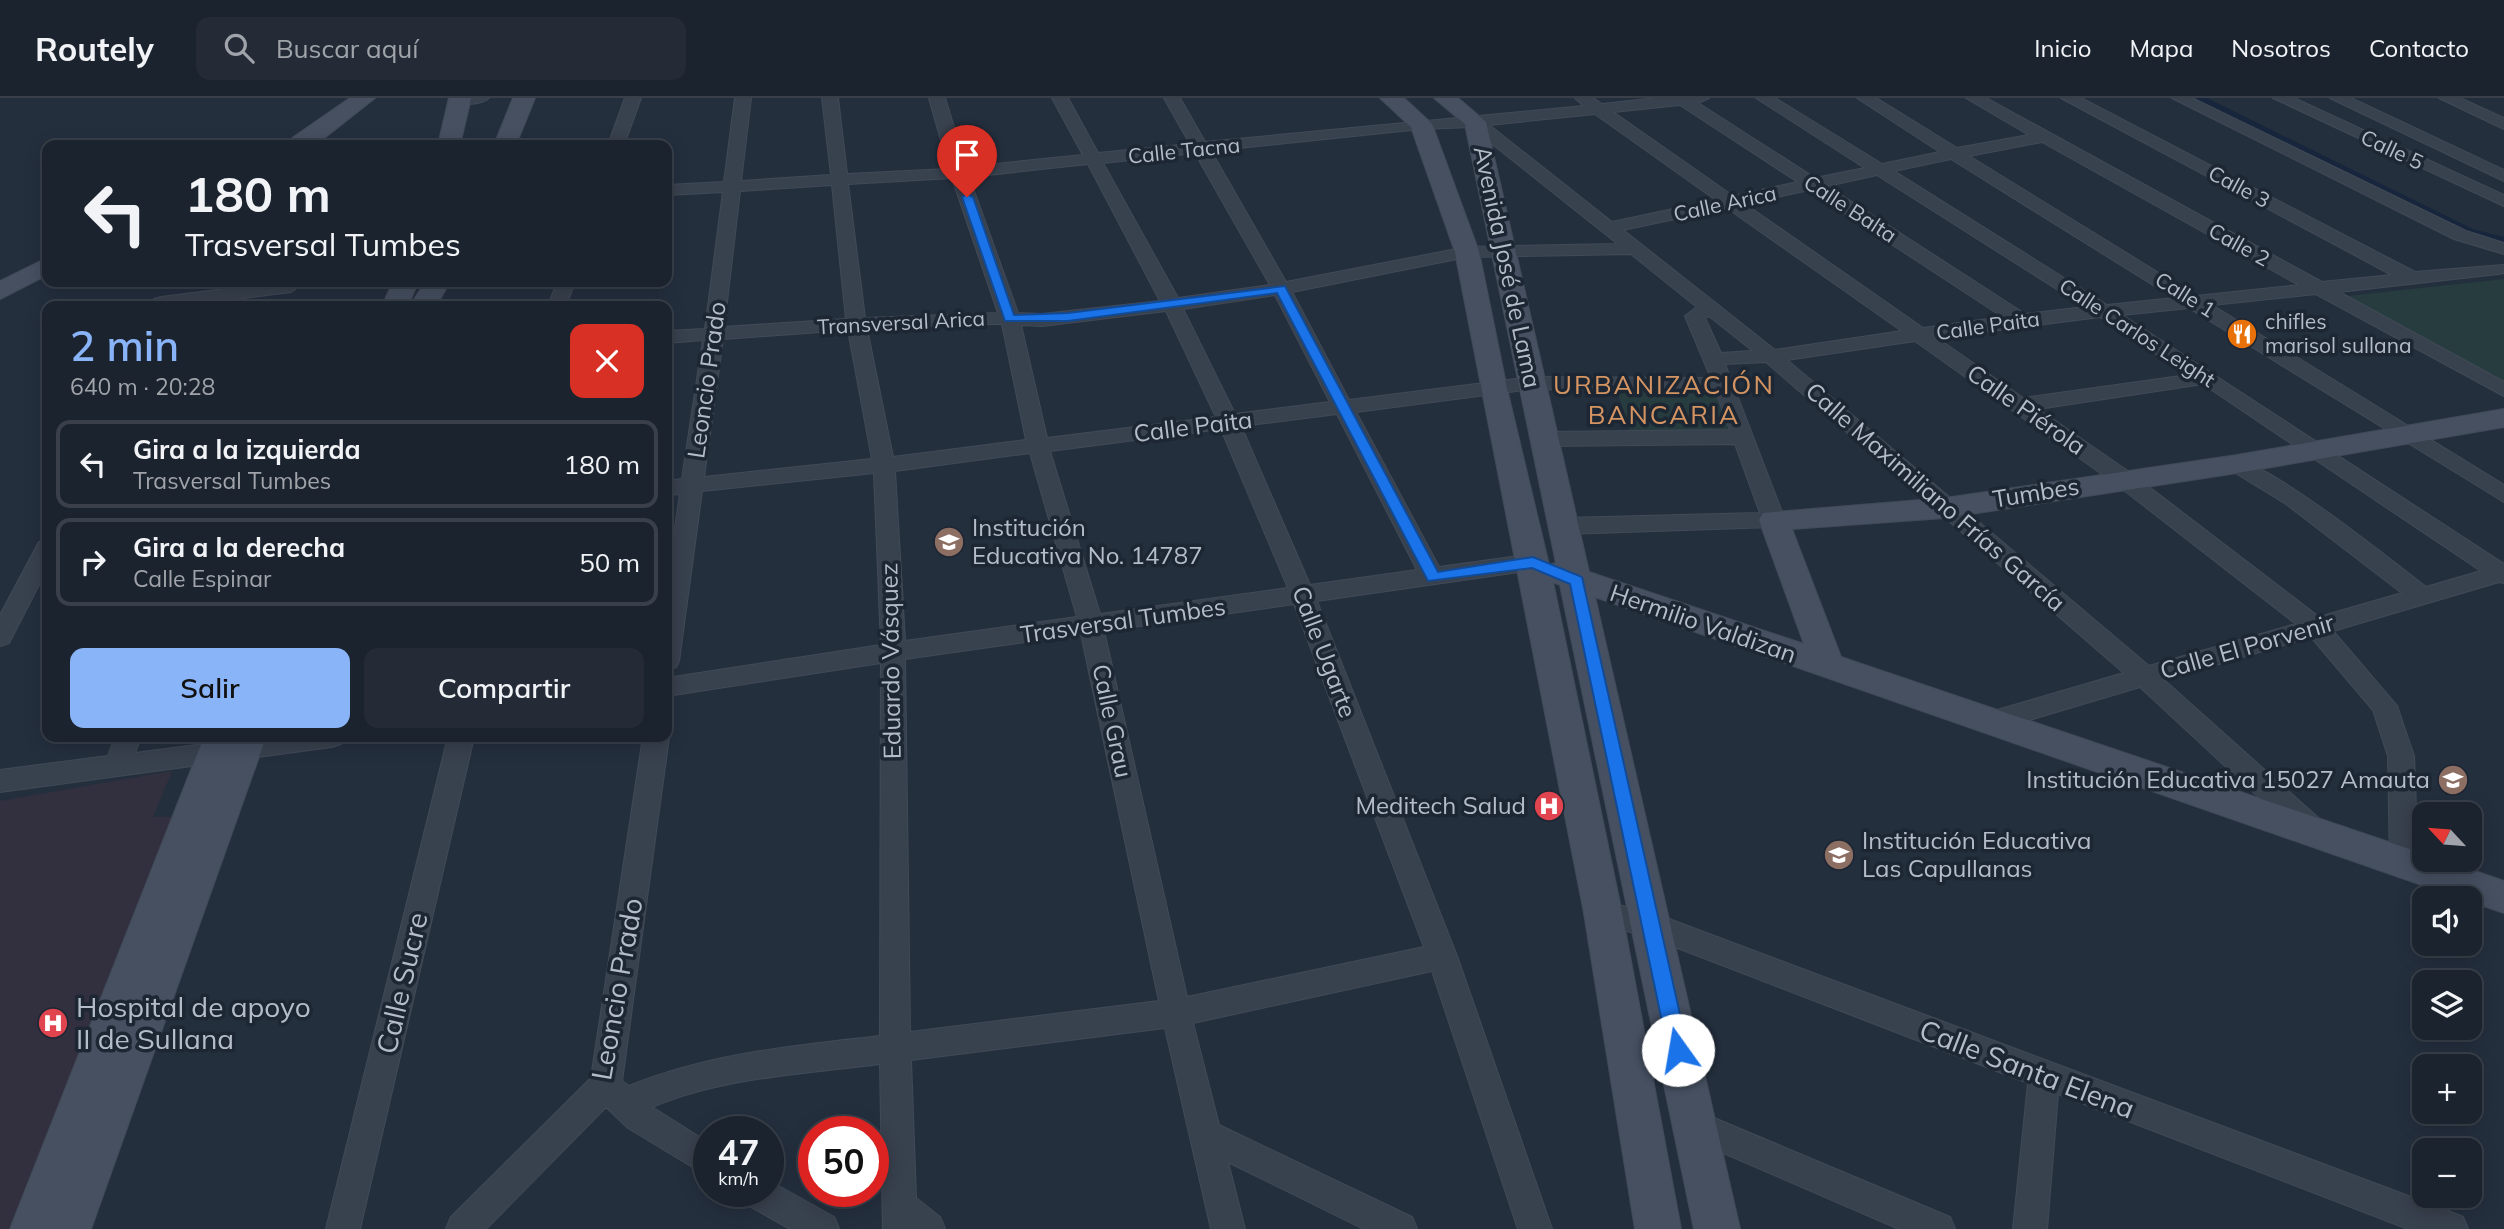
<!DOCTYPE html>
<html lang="es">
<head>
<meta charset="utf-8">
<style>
  body { margin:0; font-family:Mulish,sans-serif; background:#242b36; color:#f1f3f6; height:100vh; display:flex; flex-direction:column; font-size:26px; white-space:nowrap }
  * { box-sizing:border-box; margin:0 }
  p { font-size:23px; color:#a0a4aa }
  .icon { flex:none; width:38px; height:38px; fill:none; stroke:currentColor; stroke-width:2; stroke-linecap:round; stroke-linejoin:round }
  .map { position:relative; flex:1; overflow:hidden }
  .details { position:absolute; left:42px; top:203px; width:630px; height:441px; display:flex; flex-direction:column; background:#1b232e; border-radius:14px; box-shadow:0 4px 18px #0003,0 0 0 2px #39404a }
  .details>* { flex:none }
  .guide { position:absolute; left:42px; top:42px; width:630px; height:147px; border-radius:14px; box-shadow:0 4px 18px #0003,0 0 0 2px #39404a; background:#1b232e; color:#f1f3f6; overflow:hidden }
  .needle { width:46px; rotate:296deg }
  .tools { position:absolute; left:2412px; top:704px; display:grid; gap:14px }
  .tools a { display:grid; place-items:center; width:70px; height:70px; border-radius:14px; background:#1b232e; box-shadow:0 4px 18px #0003,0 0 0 2px #39404a; font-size:35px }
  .speed { position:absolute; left:693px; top:1018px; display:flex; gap:14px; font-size:35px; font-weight:700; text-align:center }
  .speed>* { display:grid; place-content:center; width:91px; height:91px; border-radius:50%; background:#1b232e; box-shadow:0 4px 18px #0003,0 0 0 2px #39404a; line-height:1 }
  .speed small { font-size:18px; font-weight:400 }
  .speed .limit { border:10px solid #d22; background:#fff; color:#111 }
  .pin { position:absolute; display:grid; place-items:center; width:60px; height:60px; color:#fff; margin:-72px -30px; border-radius:50% 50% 50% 0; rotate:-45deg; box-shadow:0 0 7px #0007 }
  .pin .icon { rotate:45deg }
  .me { position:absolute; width:77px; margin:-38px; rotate:347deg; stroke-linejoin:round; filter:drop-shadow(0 0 5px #0008) }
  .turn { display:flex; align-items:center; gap:24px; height:147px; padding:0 28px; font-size:32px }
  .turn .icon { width:91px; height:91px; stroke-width:2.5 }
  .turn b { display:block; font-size:49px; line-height:60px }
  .round { display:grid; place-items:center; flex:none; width:74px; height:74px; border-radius:14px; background:#242b36 }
  .overview { display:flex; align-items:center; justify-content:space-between; height:119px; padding:0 28px }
  h1 { font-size:42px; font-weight:600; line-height:52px; color:#8ab4f8 }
  .primary-button { display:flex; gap:14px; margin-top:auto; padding:14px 28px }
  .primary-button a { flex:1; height:80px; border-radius:14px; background:#8ab4f8; color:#111; font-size:28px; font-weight:600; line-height:80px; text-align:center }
  .primary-button a+a { background:#242b36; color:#f1f3f6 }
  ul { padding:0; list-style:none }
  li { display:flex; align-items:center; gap:21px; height:88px; margin:0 14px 10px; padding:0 14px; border:4px solid #39404a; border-radius:14px }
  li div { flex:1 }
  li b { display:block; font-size:26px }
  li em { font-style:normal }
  header { display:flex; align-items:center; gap:42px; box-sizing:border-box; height:98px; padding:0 35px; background:#1b232e; border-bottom:2px solid #39404a }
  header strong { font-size:33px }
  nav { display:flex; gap:38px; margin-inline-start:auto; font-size:24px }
  .search { width:490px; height:63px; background:#242b36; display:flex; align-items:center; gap:18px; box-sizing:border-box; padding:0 24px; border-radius:14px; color:#a0a4aa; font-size:26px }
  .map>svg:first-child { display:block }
  .medical { fill:#32303f }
  .green { fill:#263c3f }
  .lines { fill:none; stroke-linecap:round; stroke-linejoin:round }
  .canal { fill:#17263c; fill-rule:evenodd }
  .street-casing { stroke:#414a57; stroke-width:2 }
  .secondary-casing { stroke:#414a57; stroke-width:2 }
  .street { fill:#38414e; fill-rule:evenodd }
  .secondary { fill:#465061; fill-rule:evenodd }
  .route { fill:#1a73e8; stroke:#114b97; stroke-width:2 }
  .labels { text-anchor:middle; stroke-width:7; stroke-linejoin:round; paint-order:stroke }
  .far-street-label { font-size:21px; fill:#b4bcc9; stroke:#1d2633 }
  .far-poi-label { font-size:21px; fill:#b4bcc9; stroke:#1d2633; text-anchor:start }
  .street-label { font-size:24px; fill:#b4bcc9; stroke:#1d2633 }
  .poi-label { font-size:24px; fill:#b4bcc9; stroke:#1d2633; text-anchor:start }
  .neighbourhood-label { font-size:26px; letter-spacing:2px; fill:#d59563; stroke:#1d2633 }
  .near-street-label { font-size:28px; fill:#b4bcc9; stroke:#1d2633 }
  .near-poi-label { font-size:28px; fill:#b4bcc9; stroke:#1d2633; text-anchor:start }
</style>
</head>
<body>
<header>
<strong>Routely</strong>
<div class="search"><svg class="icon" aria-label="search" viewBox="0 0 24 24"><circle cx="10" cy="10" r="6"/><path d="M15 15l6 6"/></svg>Buscar aquí</div>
<nav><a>Inicio</a><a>Mapa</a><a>Nosotros</a><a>Contacto</a></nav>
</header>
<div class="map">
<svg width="2504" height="1131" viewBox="0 0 2504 1131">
  <rect width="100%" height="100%" fill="#242f3e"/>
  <!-- medical -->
  <path class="medical" d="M172,673L153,719H183L27,1131H0V703Z"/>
  <!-- green -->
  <g class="green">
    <path d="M2504,181V290L2497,281L2377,214L2362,212L2349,205L2347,198Z"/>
    <path d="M1712,288L1731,337L1632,338L1616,290Z"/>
  </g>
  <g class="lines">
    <!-- canal -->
    <path class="canal" d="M2190,0H2207L2473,131L2504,139V149L2463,137Z"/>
    <!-- street casing -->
    <g class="street-casing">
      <g id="street">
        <path d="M489,0C481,7 460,8 452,1Z"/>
        <path d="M625,0H641L624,47H608Z"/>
        <path d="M735,0H751L741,83L831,77L822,0H838L847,76L949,71L929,0H945L966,69L1083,57L1052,0H1068L1098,55L1190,46L1164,0H1180L1205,44L1584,8L1575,0H1593L1602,6L1657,0H1709L1698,5L1815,80L1865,70L1756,0H1775L1882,66L1940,54L1857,0H1876L1957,50L2029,37L1966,0H1986L2322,184L2392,177L2061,0H2081L2415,174L2504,167V175L2498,176L2339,194L2504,284V298L2316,196L2212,207L2504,387V404L2189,210L2122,217L2504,466V485L2499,484L2333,533L2397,608L2414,658L2418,765L2414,773L2404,777L2394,773L2390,765L2388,658L2373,612L2311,539L2164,582L2324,725L2328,733L2324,741L2314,744L2304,741L2140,589L1989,634L1980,631L1976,624L1980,617L2124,575L1766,264L1725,266L1785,422L1782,427L1774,429L1564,436L1556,433L1553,428L1556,423L1564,420L1760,415L1735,346L1545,348L1535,341L1545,334L1730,332L1715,292L1532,291L1356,314L1439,469L1533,456L1541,458L1544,464L1541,470L1533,472L1317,503L1457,858L1552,1131H1518L1432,873L1193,925L1219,1027L1412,1119L1417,1131H1364L1228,1064L1245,1131H1211L1165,930L911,962L916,1100L940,1119L945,1131H883L880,966C804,976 723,979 652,1009L709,1045V1079L628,1030L606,1009L486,1131H446L451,1119L591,980L643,639H667V635L669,639L622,983L629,988C710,955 794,948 880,938L881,565L667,598V580L881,547L874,375L702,393L679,563L676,569L667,572V484L680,396L667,397V383L682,381L703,242L667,245V233L705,231L723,94L667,97V87L724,84ZM1680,7L1798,84L1733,98L1613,14ZM1595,16L1716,102L1612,124L1489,27ZM1471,29L1618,146L1467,149L1286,184L1211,53L1421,31ZM2042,44L2299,187L2196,198L1969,58ZM1195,55L1270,187L1178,200L1103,65ZM1951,61L2174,200L2107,207L1894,73ZM1088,66L1160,203L1042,216L1018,215L969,79ZM1877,77L2085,209L2025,216L1827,88ZM952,80L998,215L865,220L848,86ZM832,87L846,221L724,229L740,93ZM1809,92L2003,219L1923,230L1745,106ZM1727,110L1902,233L1775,252L1623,132ZM1631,156L1697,209L1685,218L1711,280L1532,279L1349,302L1292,194L1467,159ZM1275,197L1330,304L1235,316L1183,211ZM1166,213L1216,319L1047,340L1021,227L1042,228ZM1709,218L1753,253L1721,255L1705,220ZM2100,219L2188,277L2023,300L1937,240ZM981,226H1002L1026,342L893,359L867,231ZM848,232L872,361L704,379L723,241ZM1915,243L2116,386L2296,526L2149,568L1787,262ZM2203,286L2481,473L2426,489C2396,466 2257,354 2229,361L2226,366L2229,371L2286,406L2402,495L2319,519L2132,376L2038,311ZM1337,316L1417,472L1310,487L1241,328ZM1221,331L1288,490L1100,516L1050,353ZM1030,355L1077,519L905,543L895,373ZM1294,506L1424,849L1187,899L1104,533ZM1081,536L1159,903L910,934L905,561Z"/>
        <path d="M2172,0H2192L2466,133L2504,145V156L2454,141Z"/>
        <path d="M2273,0H2294L2504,97V108Z"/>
        <path d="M2330,0H2351L2504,72V83Z"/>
        <path d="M2439,0H2460L2504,20V31Z"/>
        <path d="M281,184H296L300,188L291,194L179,208H150L154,201L161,199Z"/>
        <path d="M557,184H575L566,208H548Z"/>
        <path d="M47,442V471L9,545L0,548V517L39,444Z"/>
        <path d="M115,639H141L135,655L258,639H345L341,646L332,649L0,694V672L108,658Z"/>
        <path d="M448,639H474L360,1131H326Z"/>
        <path d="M1603,803L1661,818L2451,1114L2463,1119L2468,1131H2408L2058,996L2047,1131H2013L2028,985L1649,839L1593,824L1589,815L1593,806Z"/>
        <path d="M1695,1012L1950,1119L1955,1131H1899L1684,1038L1679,1027L1684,1016Z"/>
        <path d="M768,1082L834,1119L839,1131H790L746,1106L742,1094H768Z"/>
      </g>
    </g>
    <!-- secondary casing -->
    <g class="secondary-casing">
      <g id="secondary">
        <path d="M350,0H375L323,41L310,47H282Z"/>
        <path d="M449,0H471L460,47H438Z"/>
        <path d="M513,0H535L516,47H494Z"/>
        <path d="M1380,0H1404L1432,26L1479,154L1507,291L1549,467L1556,465L1465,26L1434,0H1458L1486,24L1589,474L1804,546L1759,422L1763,415L1945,400L2237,357L2504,311V329L2237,375L1945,420L1792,431L1841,559L2424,756V761H2441L2504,783V815L2469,803V800H2459L1595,499L1740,1131H1694L1560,487L1553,484L1622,815L1681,1131H1635L1584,815L1455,154L1411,29Z"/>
        <path d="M47,160V177L0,201V183Z"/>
        <path d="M393,184H418L408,208H382Z"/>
        <path d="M425,184H450L436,208H410Z"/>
        <path d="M204,639H266L91,1131H10Z"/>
      </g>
    </g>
    <!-- street -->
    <use href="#street" class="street"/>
    <!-- secondary -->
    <use href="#secondary" class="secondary"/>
  </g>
  <!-- route -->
  <path class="route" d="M967,96L973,99L1014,217L1068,215L1285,188L1438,474L1533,459L1582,479L1688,952L1685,958L1678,961L1671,958L1668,952L1570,486L1532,470L1428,483L1277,195L1068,223H1005L962,99Z"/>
  <!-- icons -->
  <defs>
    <g id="restaurant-disc" transform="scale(1.575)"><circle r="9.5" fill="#e8710a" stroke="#1d2633"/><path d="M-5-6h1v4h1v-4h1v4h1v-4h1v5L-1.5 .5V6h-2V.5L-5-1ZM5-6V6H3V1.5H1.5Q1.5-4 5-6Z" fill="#fff"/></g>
    <g id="school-disc" transform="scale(1.575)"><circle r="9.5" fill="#8d6e63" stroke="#1d2633"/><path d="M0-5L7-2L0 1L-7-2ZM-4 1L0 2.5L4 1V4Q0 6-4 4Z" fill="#fff"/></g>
    <g id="hospital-disc" transform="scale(1.575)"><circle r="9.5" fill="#e0444e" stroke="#1d2633"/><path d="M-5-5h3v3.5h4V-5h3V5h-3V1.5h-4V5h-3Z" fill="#fff"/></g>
  </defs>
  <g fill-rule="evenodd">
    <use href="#restaurant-disc" x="2242" y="236"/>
    <use href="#school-disc" x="949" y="444"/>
    <use href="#school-disc" x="2453" y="682"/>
    <use href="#hospital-disc" x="1549" y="708"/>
    <use href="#school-disc" x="1839" y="757"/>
    <use href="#hospital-disc" x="53" y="925"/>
  </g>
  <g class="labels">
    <!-- far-street labels -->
    <g class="far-street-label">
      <text transform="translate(2392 52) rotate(25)" y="7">Calle 5</text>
      <text transform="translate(1184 53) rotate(-6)" y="7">Calle Tacna</text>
      <text transform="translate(2239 89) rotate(28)" y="7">Calle 3</text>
      <text transform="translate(1725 106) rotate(-12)" y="7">Calle Arica</text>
      <text transform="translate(1850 111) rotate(33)" y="7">Calle Balta</text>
      <text transform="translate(2239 147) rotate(29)" y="7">Calle 2</text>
      <text transform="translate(2185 197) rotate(32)" y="7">Calle 1</text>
      <text transform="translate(901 225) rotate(-3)" y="7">Transversal Arica</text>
      <text transform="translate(1988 228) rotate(-8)" y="7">Calle Paita</text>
      <text transform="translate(2137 235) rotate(33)" y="7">Calle Carlos Leight</text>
    </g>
    <!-- far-poi labels -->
    <g class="far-poi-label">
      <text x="2265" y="231">chifles<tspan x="2265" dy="24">marisol sullana</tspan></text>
    </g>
    <!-- street labels -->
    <g class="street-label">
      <text transform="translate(1507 169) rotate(78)" y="8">Avenida José de Lama</text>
      <text transform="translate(707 282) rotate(-82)" y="8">Leoncio Prado</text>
      <text transform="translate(2026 312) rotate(35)" y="8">Calle Piérola</text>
      <text transform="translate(1193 329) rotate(-7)" y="8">Calle Paita</text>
      <text transform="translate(2036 395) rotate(-9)" y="8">Tumbes</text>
      <text transform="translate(1935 399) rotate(41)" y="8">Calle Maximiliano Frías García</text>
      <text transform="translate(1123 523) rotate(-8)" y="8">Trasversal Tumbes</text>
      <text transform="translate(1703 526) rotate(19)" y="8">Hermilio Valdizan</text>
      <text transform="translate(2247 549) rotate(-16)" y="8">Calle El Porvenir</text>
      <text transform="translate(1324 554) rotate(69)" y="8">Calle Ugarte</text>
      <text transform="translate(891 563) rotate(-91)" y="8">Eduardo Vásquez</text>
      <text transform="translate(1112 623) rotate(78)" y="8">Calle Grau</text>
    </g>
    <!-- poi labels -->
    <g class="poi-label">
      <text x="972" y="438">Institución<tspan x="972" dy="28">Educativa No. 14787</tspan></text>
      <text x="2430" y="690" text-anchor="end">Institución Educativa 15027 Amauta</text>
      <text x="1526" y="716" text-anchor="end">Meditech Salud</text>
      <text x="1862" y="751">Institución Educativa<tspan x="1862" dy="28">Las Capullanas</tspan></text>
    </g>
    <!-- neighbourhood labels -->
    <g class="neighbourhood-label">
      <text x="1664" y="296">URBANIZACIÓN<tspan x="1664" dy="30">BANCARIA</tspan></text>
    </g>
    <!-- near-street labels -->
    <g class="near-street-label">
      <text transform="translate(402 885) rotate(-77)" y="10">Calle Sucre</text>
      <text transform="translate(617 891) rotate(-80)" y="10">Leoncio Prado</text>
      <text transform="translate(2027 971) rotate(21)" y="10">Calle Santa Elena</text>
    </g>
    <!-- near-poi labels -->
    <g class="near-poi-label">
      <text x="76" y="919">Hospital de apoyo<tspan x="76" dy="32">II de Sullana</tspan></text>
    </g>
  </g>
</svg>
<div class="tools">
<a><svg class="needle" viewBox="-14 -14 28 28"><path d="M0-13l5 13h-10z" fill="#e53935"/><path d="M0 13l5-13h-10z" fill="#a0a4aa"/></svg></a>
<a><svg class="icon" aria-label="sound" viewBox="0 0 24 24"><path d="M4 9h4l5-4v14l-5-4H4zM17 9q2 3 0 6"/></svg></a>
<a><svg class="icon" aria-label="layers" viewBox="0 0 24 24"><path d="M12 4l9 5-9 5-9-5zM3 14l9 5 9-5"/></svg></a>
<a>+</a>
<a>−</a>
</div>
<div class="speed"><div>47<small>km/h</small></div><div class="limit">50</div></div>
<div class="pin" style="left:967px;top:99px;background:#d93025"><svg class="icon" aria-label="arrive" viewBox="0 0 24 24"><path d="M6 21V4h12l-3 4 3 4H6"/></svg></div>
<svg class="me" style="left:1678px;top:952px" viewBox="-20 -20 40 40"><circle r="19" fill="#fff"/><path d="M0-13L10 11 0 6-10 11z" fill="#1a73e8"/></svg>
<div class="guide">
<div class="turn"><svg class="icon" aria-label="left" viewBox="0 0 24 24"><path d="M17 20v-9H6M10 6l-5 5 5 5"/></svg><div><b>180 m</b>Trasversal Tumbes</div></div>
</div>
<section class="details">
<div class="overview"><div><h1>2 min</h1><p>640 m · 20:28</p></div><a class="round" style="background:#d93025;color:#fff"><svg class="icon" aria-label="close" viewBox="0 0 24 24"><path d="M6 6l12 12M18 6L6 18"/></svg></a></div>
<ul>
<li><svg class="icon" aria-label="left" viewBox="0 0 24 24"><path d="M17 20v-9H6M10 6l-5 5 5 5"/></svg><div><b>Gira a la izquierda</b><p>Trasversal Tumbes</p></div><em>180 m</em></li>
<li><svg class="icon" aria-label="right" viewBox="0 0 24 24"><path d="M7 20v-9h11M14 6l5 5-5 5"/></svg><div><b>Gira a la derecha</b><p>Calle Espinar</p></div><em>50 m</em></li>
</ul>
<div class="primary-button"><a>Salir</a><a>Compartir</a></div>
</section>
</div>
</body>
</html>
